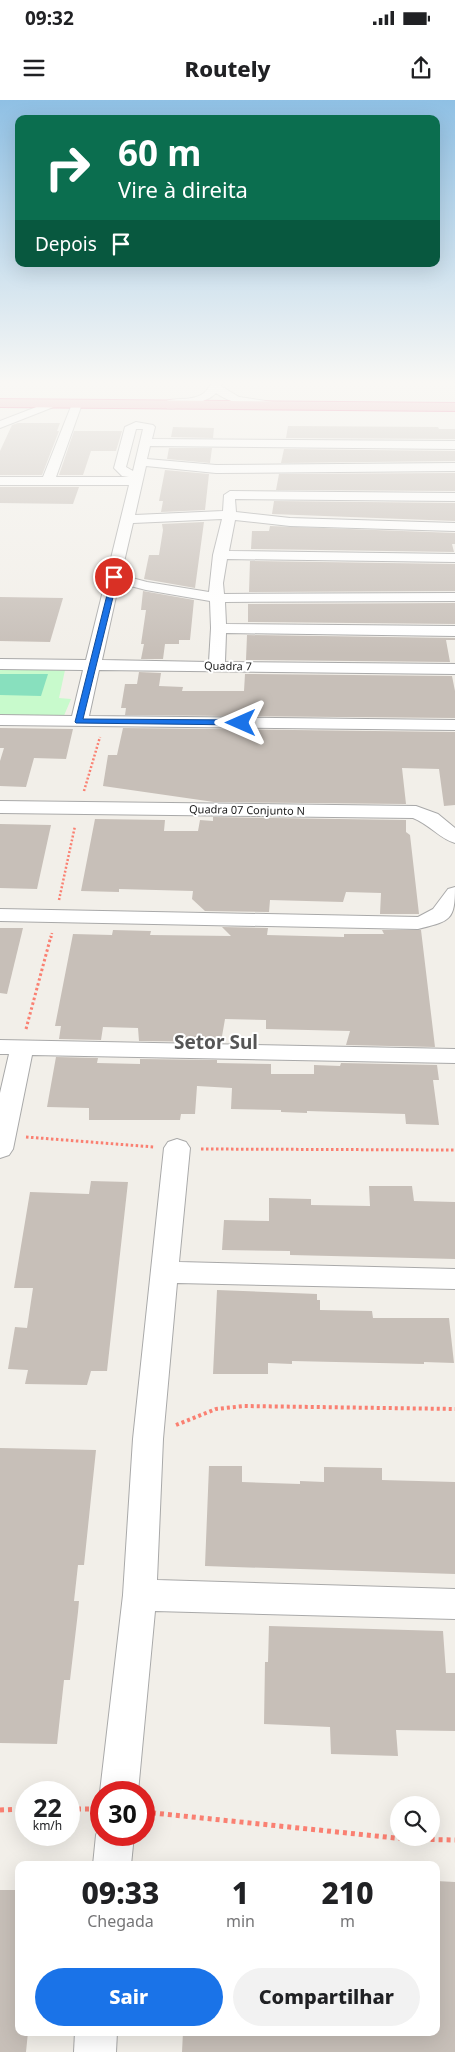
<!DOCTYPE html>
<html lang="pt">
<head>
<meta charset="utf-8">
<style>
  body { margin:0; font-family:"Noto Sans",sans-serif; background:#f2f2f2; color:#202124; height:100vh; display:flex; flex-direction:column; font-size:19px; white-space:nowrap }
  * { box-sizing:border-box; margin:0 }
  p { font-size:16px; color:#757577 }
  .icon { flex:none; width:28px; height:28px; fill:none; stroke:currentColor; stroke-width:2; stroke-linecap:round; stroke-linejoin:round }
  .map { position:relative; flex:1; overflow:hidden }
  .details { position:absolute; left:15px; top:1761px; width:425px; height:175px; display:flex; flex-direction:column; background:#fff; border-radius:10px; box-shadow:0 5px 20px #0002 }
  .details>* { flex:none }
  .hud { position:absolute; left:15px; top:15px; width:425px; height:152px; border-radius:10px; box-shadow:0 5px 20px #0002; background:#0b6e4f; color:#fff; overflow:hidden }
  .fabs { position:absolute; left:390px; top:1696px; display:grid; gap:10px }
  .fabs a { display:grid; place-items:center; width:50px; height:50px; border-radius:50%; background:#fff; box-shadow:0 5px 20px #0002; font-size:25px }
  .speed { position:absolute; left:15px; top:1681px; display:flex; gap:10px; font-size:25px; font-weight:700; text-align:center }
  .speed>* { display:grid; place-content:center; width:65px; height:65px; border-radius:50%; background:#fff; box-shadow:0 5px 20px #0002; line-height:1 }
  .speed small { font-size:12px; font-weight:400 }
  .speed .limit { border:8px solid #d22; background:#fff; color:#111 }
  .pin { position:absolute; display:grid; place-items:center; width:42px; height:42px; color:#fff; margin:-21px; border:2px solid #fff; border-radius:50%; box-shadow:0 1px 5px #0007 }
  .me { position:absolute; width:55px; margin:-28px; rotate:270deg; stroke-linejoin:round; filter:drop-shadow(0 0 4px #0008) }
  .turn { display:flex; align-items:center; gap:18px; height:105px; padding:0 20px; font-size:22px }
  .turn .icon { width:65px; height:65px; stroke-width:2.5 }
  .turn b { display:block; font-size:35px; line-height:42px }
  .then { display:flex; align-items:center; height:48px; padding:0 20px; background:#0003; gap:10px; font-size:19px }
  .eta { display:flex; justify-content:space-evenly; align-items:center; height:85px; text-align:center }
  .eta b { font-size:30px; font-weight:800; line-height:35px }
  .button { display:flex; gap:10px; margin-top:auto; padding:10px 20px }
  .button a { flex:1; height:58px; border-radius:30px; background:#1a73e8; color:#fff; font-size:20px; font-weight:800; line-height:58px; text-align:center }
  .button a+a { background:#f2f2f2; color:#202124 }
  .status { display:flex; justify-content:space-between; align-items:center; height:35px; padding:0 25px; background:#fff; direction:ltr }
  .status svg { height:14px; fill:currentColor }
  header { display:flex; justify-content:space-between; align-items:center; height:65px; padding:0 20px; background:#fff; font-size:22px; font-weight:800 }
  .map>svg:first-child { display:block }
  .park { fill:#c8facc }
  .pitch { fill:#88e0be }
  .building { fill:#c7bfb8 }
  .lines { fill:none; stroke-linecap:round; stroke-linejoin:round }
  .minor-casing { stroke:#a9a9a9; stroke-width:2 }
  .highway-casing { stroke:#dc2a67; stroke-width:2 }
  .path-far3 { stroke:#fa8072; stroke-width:2.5; stroke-dasharray:2 2; stroke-linecap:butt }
  .path-far2 { stroke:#fa8072; stroke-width:3; stroke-dasharray:2.5 2.5; stroke-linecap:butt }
  .path-far1 { stroke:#fa8072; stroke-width:4; stroke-dasharray:3 3; stroke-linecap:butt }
  .path { stroke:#fa8072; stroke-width:5; stroke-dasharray:4 4; stroke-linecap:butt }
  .minor { fill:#fff; fill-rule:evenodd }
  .highway { fill:#e892a2; fill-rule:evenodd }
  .route { fill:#1a73e8; stroke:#114b97 }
  .labels { text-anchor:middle; stroke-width:4; stroke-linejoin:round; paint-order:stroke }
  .far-street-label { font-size:11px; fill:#222; stroke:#fff }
  .district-label { font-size:19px; font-weight:bold; fill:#555; stroke:#fff }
</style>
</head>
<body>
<div class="status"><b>09:32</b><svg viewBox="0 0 49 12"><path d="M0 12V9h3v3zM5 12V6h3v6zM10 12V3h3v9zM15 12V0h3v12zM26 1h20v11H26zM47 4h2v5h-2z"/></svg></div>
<header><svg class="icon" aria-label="menu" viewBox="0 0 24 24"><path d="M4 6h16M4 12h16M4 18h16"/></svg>Routely<svg class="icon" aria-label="share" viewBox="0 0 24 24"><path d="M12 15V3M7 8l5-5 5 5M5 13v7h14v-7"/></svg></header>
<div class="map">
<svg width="455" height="1952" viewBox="0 0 455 1952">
  <rect width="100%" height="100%" fill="#f2efe9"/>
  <!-- park -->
  <path class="park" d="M0,570H65L59,598L71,599L63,618L0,617Z"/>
  <!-- pitch -->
  <path class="pitch" d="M0,574H48L41,596L0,595Z"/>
  <!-- building -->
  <g class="building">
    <path d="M18,323H60L57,331H59L42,375H0V351L12,325Z"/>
    <path d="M288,326L438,327L439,329H455V339L286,338Z"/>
    <path d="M173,327L214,328L213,338L171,337Z"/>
    <path d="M74,331H122L116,351H91L83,375H59Z"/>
    <path d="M169,348H212L210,363L167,359Z"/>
    <path d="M284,349L455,351V361L281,363Z"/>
    <path d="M165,370L209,374L205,410L161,412L163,401H159Z"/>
    <path d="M455,373V391L276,390L279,374Z"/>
    <path d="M0,387H79L73,404L0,403Z"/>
    <path d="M274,401L455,403V421L272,414Z"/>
    <path d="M204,422L195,488L144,479L149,455H159L163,430L162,424Z"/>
    <path d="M270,426L455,433V444H452L454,452L251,449L252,431H269Z"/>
    <path d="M250,461L455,464V491L249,492Z"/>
    <path d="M143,491L194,500L190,540H179V544H165L163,559H141L144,544H141L146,510H141Z"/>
    <path d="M0,497L63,498L50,542L0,541Z"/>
    <path d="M455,503V524L248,522V504Z"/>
    <path d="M247,535L455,538V540H446L450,562L246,560Z"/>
    <path d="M139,572L161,573L159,586L183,587L182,591H244L245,574L452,576L455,591V618L125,615L126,608H121L125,584H137Z"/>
    <path d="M0,628L73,629L66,659L34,658L26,687L0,686V661L4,648H0Z"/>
    <path d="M123,628L455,632V705L444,706L439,669L402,668L406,704L214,702L103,686L108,655H117Z"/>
    <path d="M213,717L406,720V732L410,735L419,814H380L381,793L346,792L343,802L270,800L269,812L205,811L192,799L193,791L119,789V792L81,791L95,719L165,720L164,731H198L200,720L213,721Z"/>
    <path d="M0,724L51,725L37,789L0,788Z"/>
    <path d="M222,827L268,828L267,835L344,837V834H384L382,830H421L435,947L346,945L350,931L266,929V920L225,919L221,942L139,941L138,928L103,927L101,940L59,939L61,926H55L73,834L112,835L113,830L151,831L150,835L231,836Z"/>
    <path d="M0,828H23L7,894L0,893Z"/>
    <path d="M56,957L98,958L97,963L140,964V959L217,960V963L271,964V974H314V965L340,966L341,963L437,965L439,980H433L439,1025L406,1024L405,1014L307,1011V1013L281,1012V1010L231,1009L232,988L197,986L195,1014H181L180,1020H89V1008L47,1007Z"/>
    <path d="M91,1081L128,1082L107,1271H91L87,1285L25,1284L28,1270L8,1269L15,1227L27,1228L33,1188H14L30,1092L89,1094Z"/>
    <path d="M369,1086H412L414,1101L455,1102V1159L290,1155V1151L222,1150L224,1120L269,1121V1098L311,1099V1105L370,1106Z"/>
    <path d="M217,1190L317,1194V1200H320V1210L372,1211L373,1218H449L454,1263L424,1262V1264L292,1261V1264L268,1263V1274H213Z"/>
    <path d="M0,1348L96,1350L84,1465H78L74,1501H79L78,1512L70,1580H64L57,1644L0,1643Z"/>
    <path d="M209,1366H242V1382L300,1384V1381L324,1382V1367L382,1368V1380L455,1382V1474L205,1466Z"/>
    <path d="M269,1526L443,1531L446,1573H455V1631L396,1630L398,1656L331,1654L330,1627L264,1624L265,1562H268Z"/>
    <path d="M436,1781L455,1782V1952H182L183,1932H436Z"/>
    <path d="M0,1790H19V1932H28L26,1952H0Z"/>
  </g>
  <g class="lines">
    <!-- minor casing -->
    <g class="minor-casing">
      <g id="minor">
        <path d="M212,281H222L221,286L239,297L273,302L278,305C268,314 227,302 216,293C207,303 168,314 159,305C173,292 202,309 212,281Z"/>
        <path d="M52,301L56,302L57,304L56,306L0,328V321Z"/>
        <path d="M77,301L82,304L56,377H129L122,376L114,368L125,327L136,322L153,325L155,327L152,339L455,341V349L150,346L147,359L216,365L455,363V371L216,373L146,366L135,415L223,411L224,395L230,391L455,393V401L235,399L236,412L290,418L455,423V431L290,426L235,420L229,451L455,454V462L227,459L223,483L224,494L455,493V501L225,502L226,524L455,526V536L226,533L225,562L455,564V574L99,570L89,616L455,620V630L0,625V615L72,616L83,570L0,569V559L86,560L129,385H0V377H43L72,304ZM136,329H143L133,371L126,367ZM222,419L213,455L209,492L147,482L121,475L133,423ZM119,483L146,490L210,501L211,528L209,562L102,560Z"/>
        <path d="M0,701L416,706L438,714L455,728V743C440,739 429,724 413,718L0,713Z"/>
        <path d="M455,787C455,821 450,821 418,829L0,821V809L418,817L433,809L448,789Z"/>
        <path d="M0,940L455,949V963L32,955L13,1049L9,1055L0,1058V993L9,954H0Z"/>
        <path d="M177,1039L186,1042L190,1048L179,1162L455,1169V1189L177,1183L163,1339L157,1480L455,1489V1519L155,1511L138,1692H101V1694L100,1692L123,1495L133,1339L164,1048L168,1042Z"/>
        <path d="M101,1722V1735H134L131,1765H93L96,1735Z"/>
        <path d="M75,1932H117L116,1952H74Z"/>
      </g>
    </g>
    <!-- highway casing -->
    <g class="highway-casing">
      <path id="highway" d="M0,299L455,303V311L0,307Z"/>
    </g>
    <!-- path-far3 -->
    <g class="path-far3">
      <path d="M84,691L100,637"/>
      <path d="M59,800L75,726"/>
      <path d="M51,838L52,833"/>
    </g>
    <!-- path-far2 -->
    <g class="path-far2">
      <path d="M26,929L51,836"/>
      <path d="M26,1037L154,1047"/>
      <path d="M201,1049L455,1050"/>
    </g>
    <!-- path-far1 -->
    <path class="path-far1" d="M176,1325L216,1309L244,1306L455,1309"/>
    <!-- path -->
    <g class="path">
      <path d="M69,1709H101"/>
      <path d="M0,1710L26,1709"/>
      <path d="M144,1712L405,1739L455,1740"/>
    </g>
    <!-- minor -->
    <use href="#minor" class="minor"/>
    <!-- highway -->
    <use href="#highway" class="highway"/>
  </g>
  <!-- sky -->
  <linearGradient id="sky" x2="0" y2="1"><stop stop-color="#8fc0e4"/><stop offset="0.51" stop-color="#f9f8f5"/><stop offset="1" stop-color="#f9f8f5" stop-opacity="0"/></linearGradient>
  <rect width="455" height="554" fill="url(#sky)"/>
  <!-- route -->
  <path class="route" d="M112,475L118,477L83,619L241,620L244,621V625L76,623L75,622Z"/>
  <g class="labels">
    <!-- far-street labels -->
    <g class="far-street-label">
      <text transform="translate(228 566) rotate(1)" y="4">Quadra 7</text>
      <text transform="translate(247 710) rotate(1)" y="4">Quadra 07 Conjunto N</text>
    </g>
    <!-- district labels -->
    <g class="district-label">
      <text x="216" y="949">Setor Sul</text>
    </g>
  </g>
</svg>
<div class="fabs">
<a><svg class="icon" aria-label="search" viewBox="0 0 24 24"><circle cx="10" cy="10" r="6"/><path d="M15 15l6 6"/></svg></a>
</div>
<div class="speed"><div>22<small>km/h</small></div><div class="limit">30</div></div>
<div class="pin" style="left:114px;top:477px;background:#d93025"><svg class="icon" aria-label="arrive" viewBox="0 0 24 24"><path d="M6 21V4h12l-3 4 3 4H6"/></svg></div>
<svg class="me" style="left:241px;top:623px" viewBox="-20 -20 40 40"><path d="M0-17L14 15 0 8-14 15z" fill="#1a73e8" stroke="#fff" stroke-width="4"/></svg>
<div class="hud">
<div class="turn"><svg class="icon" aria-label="right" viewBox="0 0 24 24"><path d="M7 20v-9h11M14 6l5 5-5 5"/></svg><div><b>60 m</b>Vire à direita</div></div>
<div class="then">Depois<svg class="icon" aria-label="arrive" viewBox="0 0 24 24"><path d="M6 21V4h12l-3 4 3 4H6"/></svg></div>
</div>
<section class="details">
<div class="eta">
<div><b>09:33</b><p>Chegada</p></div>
<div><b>1</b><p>min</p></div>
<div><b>210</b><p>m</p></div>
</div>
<div class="button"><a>Sair</a><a>Compartilhar</a></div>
</section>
</div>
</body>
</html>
